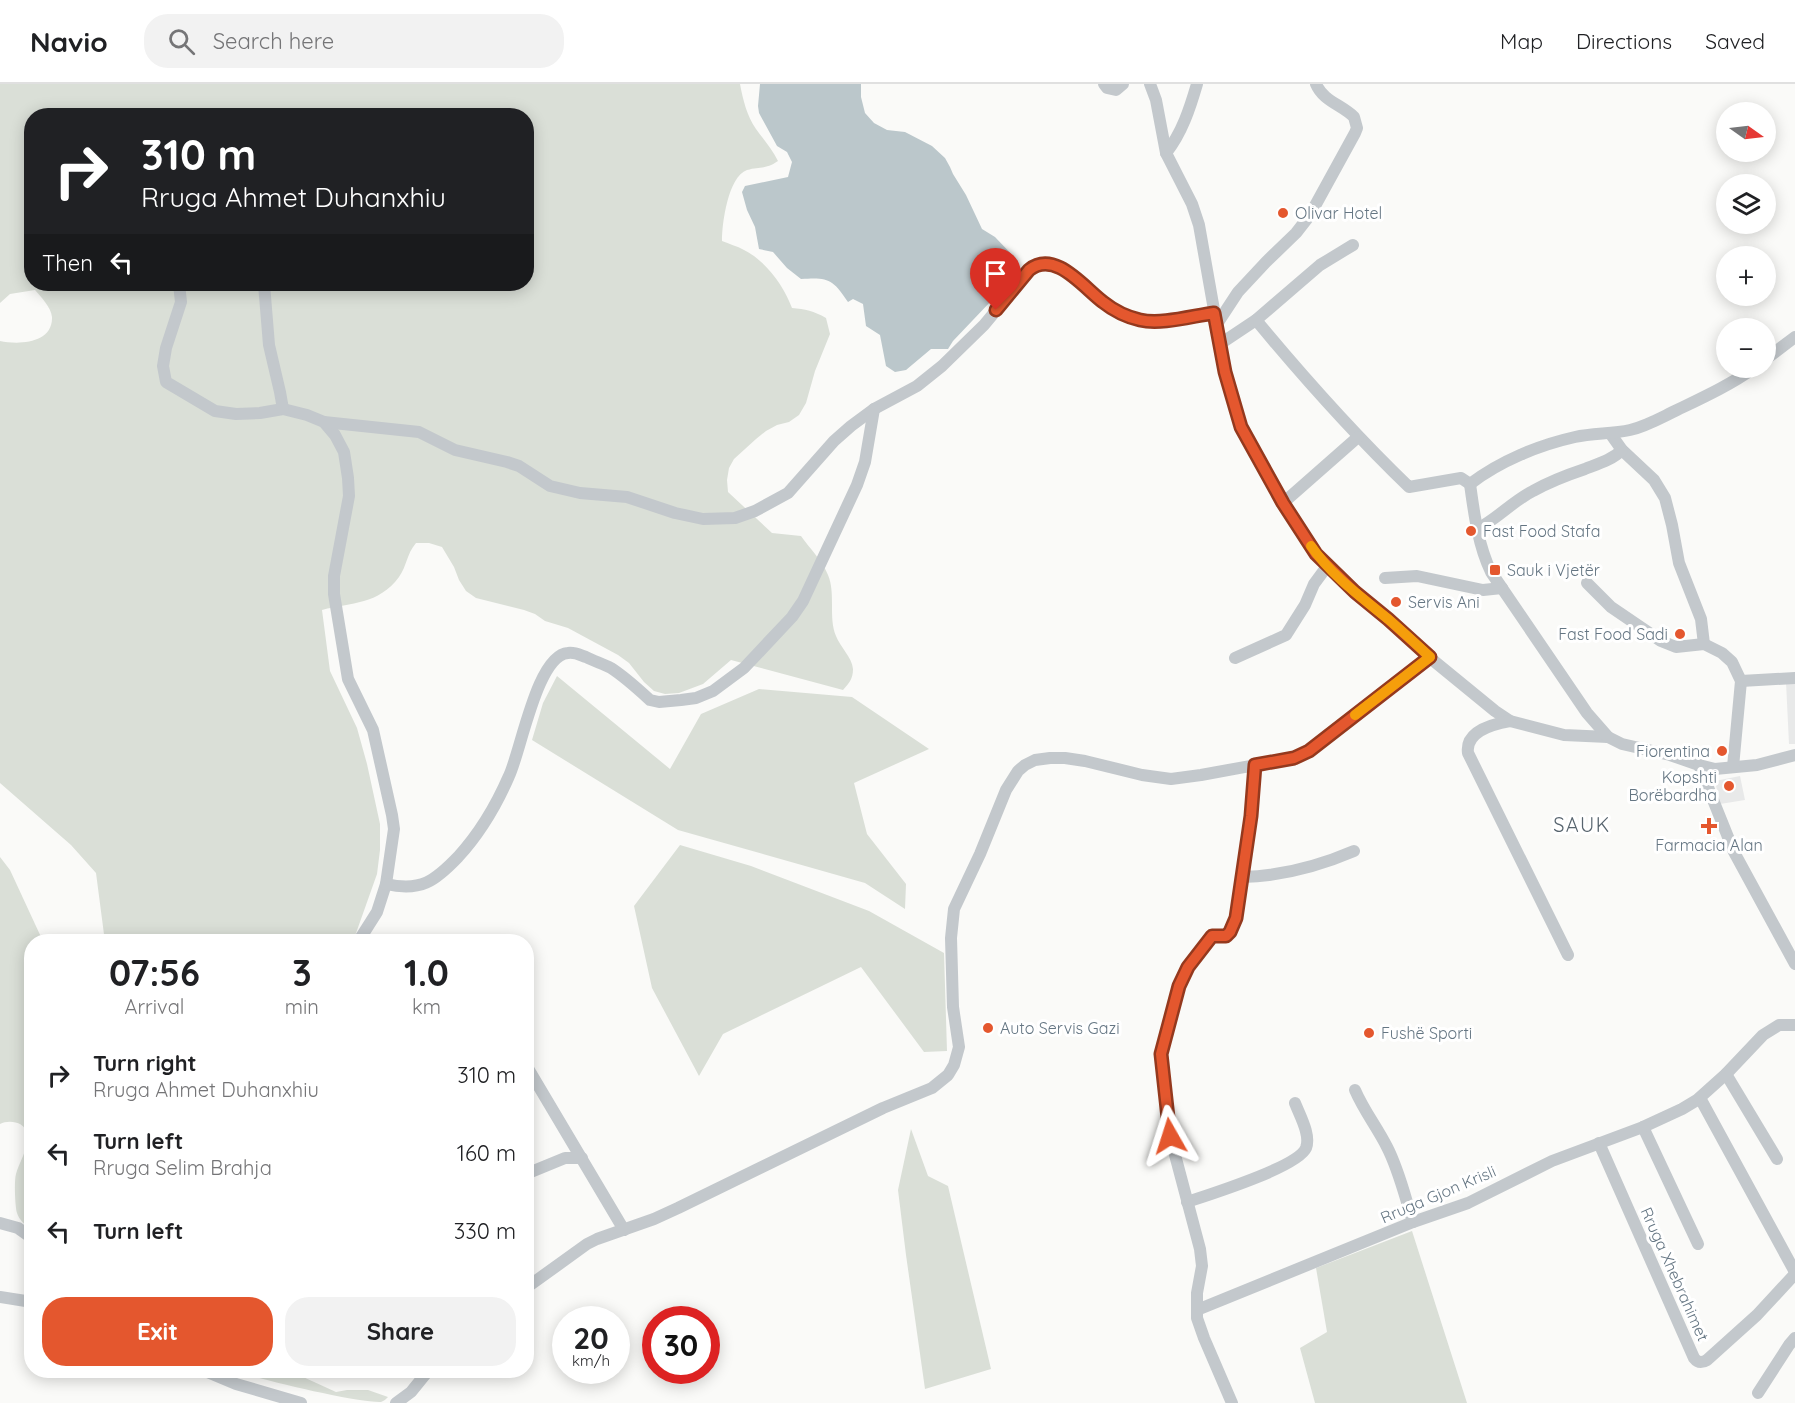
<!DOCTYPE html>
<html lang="en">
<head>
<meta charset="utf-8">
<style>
  body { margin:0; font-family:Quicksand,sans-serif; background:#f2f2f2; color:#202124; height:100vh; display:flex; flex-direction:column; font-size:22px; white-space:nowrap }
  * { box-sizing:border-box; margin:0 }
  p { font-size:20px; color:#757577 }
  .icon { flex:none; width:33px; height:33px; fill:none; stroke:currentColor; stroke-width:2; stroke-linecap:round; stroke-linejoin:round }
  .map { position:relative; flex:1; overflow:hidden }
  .details { position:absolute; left:24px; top:850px; width:510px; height:444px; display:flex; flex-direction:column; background:#fff; border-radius:24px; box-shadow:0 3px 15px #0003 }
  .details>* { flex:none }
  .guide { position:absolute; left:24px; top:24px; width:510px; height:183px; border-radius:24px; box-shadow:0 3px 15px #0003; background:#202124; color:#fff; overflow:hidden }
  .needle { width:39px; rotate:104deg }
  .fabs { position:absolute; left:1716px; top:18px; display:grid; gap:12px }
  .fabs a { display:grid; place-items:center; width:60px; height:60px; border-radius:50%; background:#fff; box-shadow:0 3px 15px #0003; font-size:30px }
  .speed { position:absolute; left:552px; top:1222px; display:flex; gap:12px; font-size:30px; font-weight:700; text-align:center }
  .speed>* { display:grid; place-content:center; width:78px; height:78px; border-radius:50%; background:#fff; box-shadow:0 3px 15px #0003; line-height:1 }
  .speed small { font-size:15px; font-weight:400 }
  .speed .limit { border:9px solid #d22; background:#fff; color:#111 }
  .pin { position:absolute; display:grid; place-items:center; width:51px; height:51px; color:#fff; margin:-62px -26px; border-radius:50% 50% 50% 0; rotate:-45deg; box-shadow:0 0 6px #0007 }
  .pin .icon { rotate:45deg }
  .me { position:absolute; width:66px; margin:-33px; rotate:354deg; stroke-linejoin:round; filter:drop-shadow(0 0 4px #0008) }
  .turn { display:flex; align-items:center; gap:21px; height:126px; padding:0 18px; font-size:27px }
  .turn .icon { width:78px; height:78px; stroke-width:2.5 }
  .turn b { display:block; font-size:42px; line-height:51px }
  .then { display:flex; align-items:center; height:57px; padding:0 18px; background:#0003; gap:12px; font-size:22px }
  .eta { display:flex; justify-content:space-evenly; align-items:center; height:102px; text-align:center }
  .eta b { font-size:36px; font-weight:700; line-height:42px }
  .cta { display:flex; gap:12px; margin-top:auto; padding:12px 18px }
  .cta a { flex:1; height:69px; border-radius:24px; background:#e4572e; color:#fff; font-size:24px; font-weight:700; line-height:69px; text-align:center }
  .cta a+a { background:#f2f2f2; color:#202124 }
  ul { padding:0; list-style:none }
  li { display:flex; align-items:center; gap:18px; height:78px; padding:0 18px }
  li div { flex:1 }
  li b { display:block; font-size:22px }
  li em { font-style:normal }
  header { display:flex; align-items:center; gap:36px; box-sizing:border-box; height:84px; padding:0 30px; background:#fff; border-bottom:2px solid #e0e0e0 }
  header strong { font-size:28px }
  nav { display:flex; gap:33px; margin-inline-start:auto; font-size:21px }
  .search { width:420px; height:54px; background:#f2f2f2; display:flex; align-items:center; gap:15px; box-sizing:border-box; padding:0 21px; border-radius:24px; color:#757577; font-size:22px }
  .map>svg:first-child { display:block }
  .built { fill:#e8e9e9 }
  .green { fill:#dadfd7; fill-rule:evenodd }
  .water { fill:#bbc7cb }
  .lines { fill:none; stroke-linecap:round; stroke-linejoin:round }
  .minor { stroke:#c3c8cc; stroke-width:12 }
  .route-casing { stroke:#94391e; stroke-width:15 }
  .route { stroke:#e4572e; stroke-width:10 }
  .slow { stroke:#f59e0b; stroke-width:10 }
  .poi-dot { fill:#e4572e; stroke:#fff; stroke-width:2 }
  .labels { text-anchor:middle; stroke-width:6; stroke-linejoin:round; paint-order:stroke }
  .poi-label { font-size:16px; fill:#657683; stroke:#fff; text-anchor:start }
  .street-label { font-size:16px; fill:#657683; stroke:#fff }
  .quarter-label { font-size:20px; letter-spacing:1.5px; fill:#57646e; stroke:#fff }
</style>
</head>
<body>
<header>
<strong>Navio</strong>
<div class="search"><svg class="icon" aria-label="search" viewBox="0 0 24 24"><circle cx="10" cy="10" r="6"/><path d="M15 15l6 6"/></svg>Search here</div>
<nav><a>Map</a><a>Directions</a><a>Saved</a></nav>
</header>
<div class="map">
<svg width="1795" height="1319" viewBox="0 0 1795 1319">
  <rect width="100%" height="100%" fill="#fafaf8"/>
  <!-- built -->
  <g class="built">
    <path d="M1786,598H1795V660H1789Z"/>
    <path d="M1740,692L1745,716L1720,720L1715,697Z"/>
  </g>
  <!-- green -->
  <g class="green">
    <path d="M0,0H740C743,16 747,32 756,45C764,56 772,65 778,77C765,86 760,82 747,86C728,93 722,139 722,157C729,160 737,162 744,166C766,177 784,202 792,224C805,225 814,227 826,234L830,250L815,287L806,319L799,331L789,338L777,341L766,347L756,355L734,375L729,384L727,396L728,408L772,449L801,452C810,465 822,476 828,491C836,510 828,533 836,552C840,563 852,573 853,585C853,595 849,599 843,606L731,576L703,600L679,609L665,610L654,607L644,598L629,579L618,571L568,544L545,537L535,530L524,526L476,514L466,507L459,496L454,483L442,463L429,459H416C406,471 407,482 399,493C378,521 352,518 322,526L330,587L357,644L367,680L380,740V766L377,790L355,852L346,858H105L96,789L71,761L0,699V257C18,261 53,260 52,233C51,223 41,213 35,206L10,210L0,219ZM32,32H526V200H32Z"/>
    <path d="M557,592L670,685L701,630L759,605L852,613L929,665L854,699L867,750L906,800L905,825L865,799L678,746L532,656L543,619Z"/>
    <path d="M680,761L751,782L869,827L944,869L947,967L924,968L861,883L723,950L699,992L652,904L634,822Z"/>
    <path d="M0,773L10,786L41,853V858H32L31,1147C26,1141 19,1136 17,1129C15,1122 14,1097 16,1090C19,1078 30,1063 27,1049C25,1038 9,1035 0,1040Z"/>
    <path d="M911,1045L928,1092L948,1102L991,1285L925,1305L906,1171L898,1106Z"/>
    <path d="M1412,1147L1467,1319H1315L1300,1264L1327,1248L1316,1184Z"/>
    <path d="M236,1287H290L336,1308L347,1306H368L388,1313C386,1315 384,1317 381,1318C359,1319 261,1296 236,1287Z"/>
  </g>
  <!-- water -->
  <path class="water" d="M760,0H861V13L865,29L874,39L887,46L905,48L932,62L945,74L950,83L953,90L966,111L982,145L995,153L1018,177L1017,187L1012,195L953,257L948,265H931L906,286L895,288L886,282L880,251L866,242L863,220L853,215L848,218C833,195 828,193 801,195L787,184L773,168L759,165L755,143L747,126L742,108L745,102L788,93L792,78L787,68L777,62L759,29L758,22Z"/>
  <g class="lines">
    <!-- minor -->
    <g class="minor">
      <path d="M1104,0L1107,4L1116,6L1123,0"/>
      <path d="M1150,0L1156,16L1166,69L1192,120L1199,141L1225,288L1241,343L1279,413L1307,456L1316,470L1355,508L1388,535L1429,573L1495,627L1510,637L1564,651L1608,653L1622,660L1670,671L1699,681L1715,685L1757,681L1795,671"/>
      <path d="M1166,69C1182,49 1190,24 1197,0"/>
      <path d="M179,200L181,218L166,264L163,282L166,298L215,327L236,330L260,329L283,325L307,331L324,338L335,351L344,368L348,394L349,412L334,492V510L348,595L373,646L392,731L394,745L386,800L377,828L358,858"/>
      <path d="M264,200L269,261L280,308L283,325"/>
      <path d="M1256,236C1305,295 1354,350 1409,403L1461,394L1470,400"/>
      <path d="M1217,240L1238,208L1266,178L1296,149L1310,131L1355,49L1357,44L1354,33C1342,21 1323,17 1316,0"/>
      <path d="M1220,260L1256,236L1320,181L1353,161"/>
      <path d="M1766,275L1795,253"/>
      <path d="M324,338L419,348L455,366L507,378L519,382L550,402L580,409L627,413L675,429L703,435L735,434L755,427L788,409L834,357L851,342L874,325L917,302L942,282L984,241L1033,182C1066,175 1080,202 1103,218C1114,226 1128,233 1141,236C1163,241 1191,232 1214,229"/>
      <path d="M1610,349L1622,366L1654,396L1665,414L1672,441L1679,479L1701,535L1704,560"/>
      <path d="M1470,400C1500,377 1539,361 1575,353C1593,349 1612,350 1630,346C1647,342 1662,333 1677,326C1704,313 1730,301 1754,284"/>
      <path d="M1470,400C1474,429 1478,461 1491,488L1587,629L1608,653"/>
      <path d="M1283,419L1358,353"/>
      <path d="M1479,444C1498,434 1513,417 1533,407C1549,398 1567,391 1585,385C1598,380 1612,376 1622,366"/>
      <path d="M1385,494L1417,492L1483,506L1502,504"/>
      <path d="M1587,499L1611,523L1661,557L1676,563L1704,560L1722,569L1732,578L1741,597L1733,683"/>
      <path d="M1235,574L1286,551L1305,521L1314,500L1328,481"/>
      <path d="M1741,597L1795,594"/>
      <path d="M1510,637C1493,640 1465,647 1468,669L1568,871"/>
      <path d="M1699,681L1734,768L1795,880"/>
      <path d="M1243,793C1281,792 1319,782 1354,767"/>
      <path d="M386,800C421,808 435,797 458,773C480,749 496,722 509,692C521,667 537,571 568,569C575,568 580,571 586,573C594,577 603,580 611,584C625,593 638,605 650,616L659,618L681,616L696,614L713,607L744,584L792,533L803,517L857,401L865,378L874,325"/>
      <path d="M452,857L453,858"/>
      <path d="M526,981L624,1146"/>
      <path d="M1726,990L1777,1075"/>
      <path d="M1355,1006C1364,1027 1377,1043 1387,1063C1399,1086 1405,1113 1413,1138"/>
      <path d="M1700,1014L1795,1188"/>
      <path d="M1643,1043L1698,1160"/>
      <path d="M1599,1059L1694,1274C1698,1279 1702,1279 1707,1276L1757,1231L1795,1190"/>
      <path d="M526,1090L565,1074H582"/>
      <path d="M1187,1118C1208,1111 1298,1083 1306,1064C1311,1051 1300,1032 1295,1019"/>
      <path d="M0,1139L18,1144L32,1154"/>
      <path d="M526,1204L587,1160L597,1155L654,1135L678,1124L883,1024L932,1004L948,991L954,981L959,963L953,923L951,854L954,825L980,770L1006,706L1018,687L1025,681L1035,676L1050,674H1065L1085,677L1142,691L1171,695L1201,691L1294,674L1309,667L1318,660L1429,573"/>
      <path d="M0,1213L32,1218"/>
      <path d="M1197,1226L1413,1138L1468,1119L1552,1077L1643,1043L1682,1025L1697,1016L1726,990L1763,951L1779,941H1795"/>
      <path d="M205,1287L236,1300L301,1319"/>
      <path d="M1758,1309L1789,1261L1795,1254"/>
      <path d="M396,1319L411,1308L428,1287"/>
      <path d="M1232,1319L1204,1254L1197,1234V1209L1202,1182L1200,1165L1170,1052L1161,970L1179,902L1188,883L1212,852H1226L1230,848L1236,834L1251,732L1255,681"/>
    </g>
  </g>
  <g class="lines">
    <!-- route casing -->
    <g class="route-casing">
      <path id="route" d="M996,226L1029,186C1055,165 1084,204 1103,218C1113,226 1127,233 1140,236C1161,241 1192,232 1214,229L1225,288L1241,343L1283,419L1316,470L1355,508L1388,535L1430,573L1309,667L1294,674L1255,681L1251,732L1236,834L1230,848L1226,852H1212L1188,883L1179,902L1161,970L1170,1052"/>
    </g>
    <!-- route -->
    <use href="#route" class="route"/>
    <!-- slow -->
    <path class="slow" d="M1311,462C1331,491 1361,513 1388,535C1402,547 1416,560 1430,573L1355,631"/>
  </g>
  <!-- markers -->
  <g class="poi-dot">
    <circle cx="1283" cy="129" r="6"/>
    <circle cx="1471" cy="447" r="6"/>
    <rect x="1489" y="480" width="12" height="12" rx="3"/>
    <circle cx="1396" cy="518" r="6"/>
    <circle cx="1680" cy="550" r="6"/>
    <circle cx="1722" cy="667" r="6"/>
    <circle cx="1729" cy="702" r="6"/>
    <path d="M1706 733h6v6h6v6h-6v6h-6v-6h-6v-6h6z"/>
    <circle cx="988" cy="944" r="6"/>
    <circle cx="1369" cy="949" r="6"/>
  </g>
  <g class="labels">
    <!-- poi labels -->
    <g class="poi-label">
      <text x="1295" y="135">Olivar Hotel</text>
      <text x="1483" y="453">Fast Food Stafa</text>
      <text x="1507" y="492">Sauk i Vjetër</text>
      <text x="1408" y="524">Servis Ani</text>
      <text x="1668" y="556" text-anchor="end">Fast Food Sadi</text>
      <text x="1710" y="673" text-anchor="end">Fiorentina</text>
      <text x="1717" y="699" text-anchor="end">Kopshti<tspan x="1717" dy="18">Borëbardha</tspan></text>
      <text x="1709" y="767" text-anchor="middle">Farmacia Alan</text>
      <text x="1000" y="950">Auto Servis Gazi</text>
      <text x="1381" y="955">Fushë Sporti</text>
    </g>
    <!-- street labels -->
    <g class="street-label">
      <text transform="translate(1438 1110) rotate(-23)" y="6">Rruga Gjon Krisli</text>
      <text transform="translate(1675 1190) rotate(66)" y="6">Rruga Xhebrahimet</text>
    </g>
    <!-- quarter labels -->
    <g class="quarter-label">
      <text x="1582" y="748">SAUK</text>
    </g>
  </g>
</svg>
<div class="fabs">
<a><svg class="needle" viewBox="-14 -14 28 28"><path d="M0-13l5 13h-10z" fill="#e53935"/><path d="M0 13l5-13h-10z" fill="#757577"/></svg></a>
<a><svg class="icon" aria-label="layers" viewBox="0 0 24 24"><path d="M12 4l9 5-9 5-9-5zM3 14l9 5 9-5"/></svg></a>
<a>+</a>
<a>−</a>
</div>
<div class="speed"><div>20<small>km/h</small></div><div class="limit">30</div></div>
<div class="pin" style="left:996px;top:226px;background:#d93025"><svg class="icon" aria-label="arrive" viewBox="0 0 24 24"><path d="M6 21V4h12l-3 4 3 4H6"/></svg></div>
<svg class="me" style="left:1170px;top:1052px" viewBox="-20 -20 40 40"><path d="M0-17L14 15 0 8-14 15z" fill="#e4572e" stroke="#fff" stroke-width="4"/></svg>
<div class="guide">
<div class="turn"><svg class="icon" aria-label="right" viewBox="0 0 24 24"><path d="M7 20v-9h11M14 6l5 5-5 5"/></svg><div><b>310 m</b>Rruga Ahmet Duhanxhiu</div></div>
<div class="then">Then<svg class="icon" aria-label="left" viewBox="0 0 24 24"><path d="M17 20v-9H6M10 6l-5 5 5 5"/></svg></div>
</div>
<section class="details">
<div class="eta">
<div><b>07:56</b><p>Arrival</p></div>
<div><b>3</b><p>min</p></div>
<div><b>1.0</b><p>km</p></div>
</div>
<ul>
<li><svg class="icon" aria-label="right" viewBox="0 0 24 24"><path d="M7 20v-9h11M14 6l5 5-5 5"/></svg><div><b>Turn right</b><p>Rruga Ahmet Duhanxhiu</p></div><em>310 m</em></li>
<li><svg class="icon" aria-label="left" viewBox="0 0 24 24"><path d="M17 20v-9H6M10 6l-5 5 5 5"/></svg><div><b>Turn left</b><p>Rruga Selim Brahja</p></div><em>160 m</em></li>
<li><svg class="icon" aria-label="left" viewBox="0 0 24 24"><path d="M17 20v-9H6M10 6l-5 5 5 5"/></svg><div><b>Turn left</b></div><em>330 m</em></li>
</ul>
<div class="cta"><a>Exit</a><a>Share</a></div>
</section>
</div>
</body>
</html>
